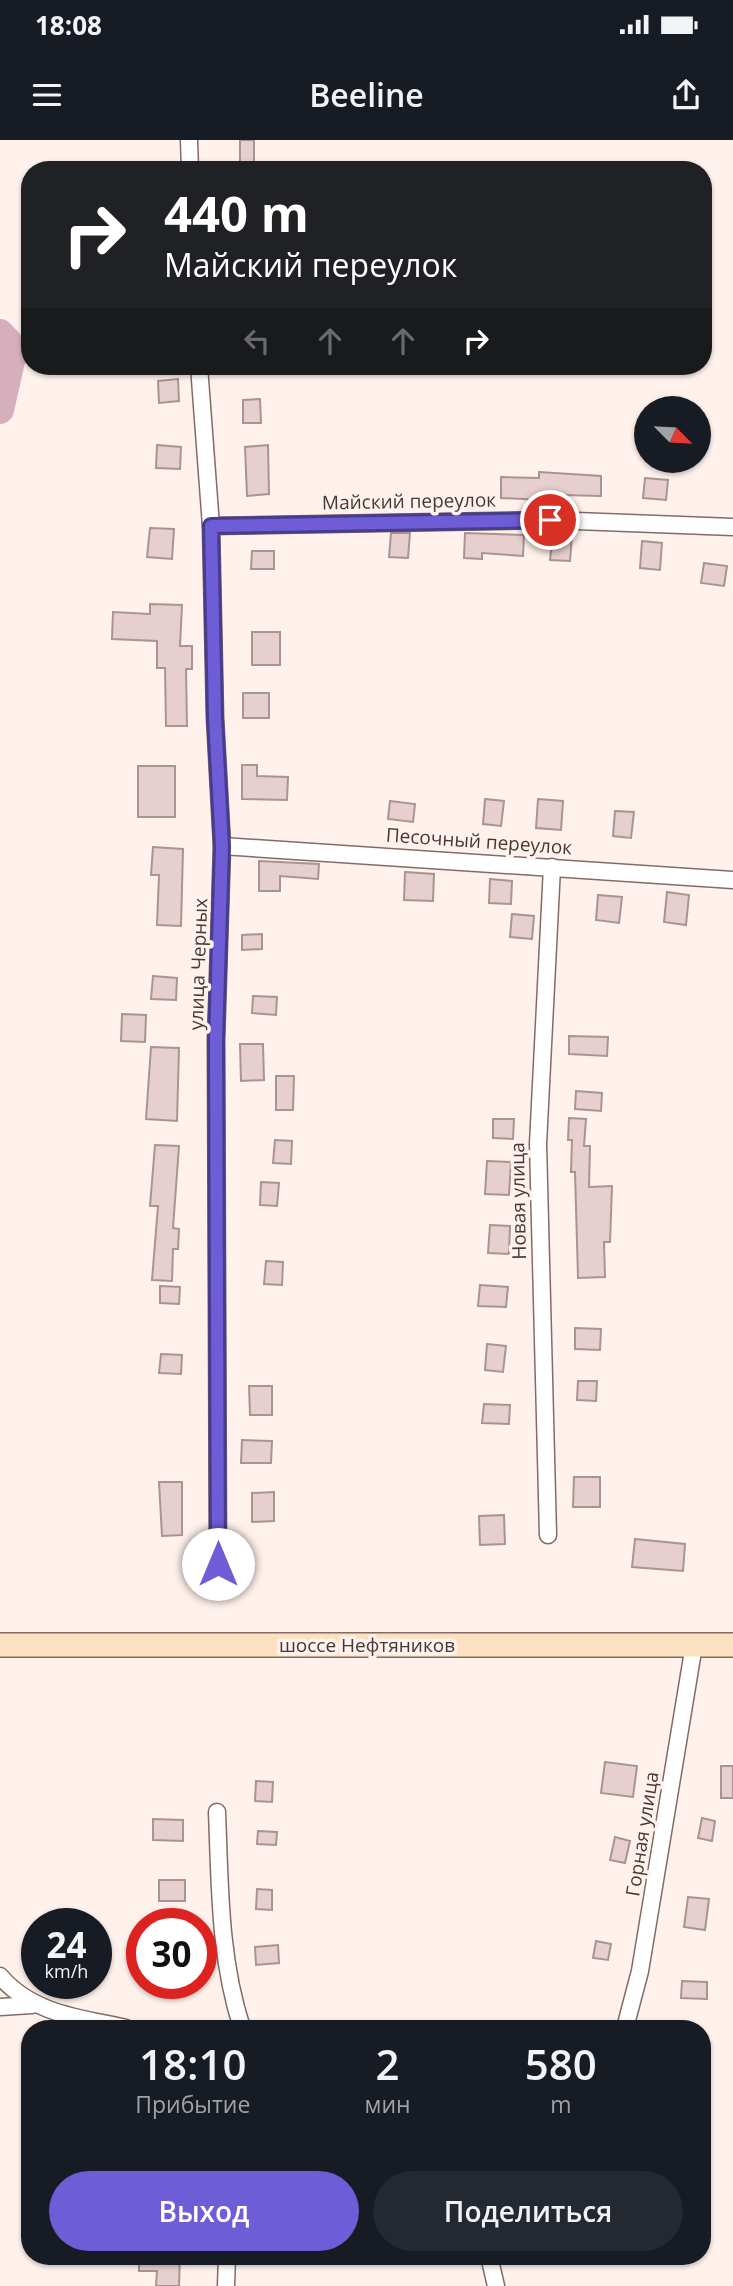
<!DOCTYPE html>
<html lang="ru">
<head>
<meta charset="utf-8">
<style>
  body { margin:0; font-family:"Open Sans",sans-serif; background:#242831; color:#f1f3f6; height:100vh; display:flex; flex-direction:column; font-size:26px; white-space:nowrap }
  * { box-sizing:border-box; margin:0 }
  p { font-size:23px; color:#9ea1a6 }
  .icon { flex:none; width:38px; height:38px; fill:none; stroke:currentColor; stroke-width:2; stroke-linecap:round; stroke-linejoin:round }
  .map { position:relative; flex:1; overflow:hidden }
  .panel { position:absolute; left:21px; top:1880px; width:690px; height:245px; display:flex; flex-direction:column; background:#171b24; border-radius:28px; box-shadow:0 2px 5px #0004 }
  .panel>* { flex:none }
  .banner { position:absolute; left:21px; top:21px; width:691px; height:214px; border-radius:28px; box-shadow:0 2px 5px #0004; background:#202124; color:#fff; overflow:hidden }
  .needle { width:46px; rotate:114deg }
  .controls { position:absolute; left:634px; top:256px; display:grid; gap:14px }
  .controls a { display:grid; place-items:center; width:77px; height:77px; border-radius:50%; background:#171b24; box-shadow:0 2px 5px #0004; font-size:35px }
  .speed { position:absolute; left:21px; top:1768px; display:flex; gap:14px; font-size:35px; font-weight:700; text-align:center }
  .speed>* { display:grid; place-content:center; width:91px; height:91px; border-radius:50%; background:#171b24; box-shadow:0 2px 5px #0004; line-height:1 }
  .speed small { font-size:18px; font-weight:400 }
  .speed .limit { border:10px solid #d22; background:#fff; color:#111 }
  .pin { position:absolute; display:grid; place-items:center; width:60px; height:60px; color:#fff; margin:-30px; border:4px solid #fff; border-radius:50%; box-shadow:0 2px 7px #0007 }
  .me { position:absolute; width:77px; margin:-38px; rotate:0deg; stroke-linejoin:round; filter:drop-shadow(0 0 5px #0008) }
  .turn { display:flex; align-items:center; gap:24px; height:147px; padding:0 28px; font-size:32px }
  .turn .icon { width:91px; height:91px; stroke-width:2.5 }
  .turn b { display:block; font-size:49px; line-height:60px }
  .lanes { display:flex; align-items:center; height:66px; padding:0 28px; background:#0003; justify-content:center; gap:35px; direction:ltr }
  .lanes .off { opacity:.35 }
  .eta { display:flex; justify-content:space-evenly; align-items:center; height:119px; text-align:center }
  .eta b { font-size:42px; font-weight:600; line-height:49px }
  .button { display:flex; gap:14px; margin-top:auto; padding:14px 28px }
  .button a { flex:1; height:80px; border-radius:42px; background:#6e5dd7; color:#fff; font-size:28px; font-weight:600; line-height:80px; text-align:center }
  .button a+a { background:#242831; color:#f1f3f6 }
  .status { display:flex; justify-content:space-between; align-items:center; height:49px; padding:0 35px; background:#171b24; direction:ltr }
  .status svg { height:19px; fill:currentColor }
  header { display:flex; justify-content:space-between; align-items:center; height:91px; padding:0 28px; background:#171b24; font-size:32px; font-weight:600 }
  .map>svg:first-child { display:block }
  .lines { fill:none; stroke-linecap:round; stroke-linejoin:round }
  .river { stroke:#d5afbc; stroke-width:28 }
  .building { fill:#e8cfcf; stroke:#aa9392; stroke-width:2 }
  .street-casing { stroke:#816d65; stroke-width:19 }
  .secondary-casing { stroke:#816d65; stroke-width:26 }
  .street { stroke:#fff; stroke-width:16 }
  .secondary { stroke:#fbe1c0; stroke-width:23 }
  .route-casing { stroke:#483c8c; stroke-width:18 }
  .route { stroke:#6e5dd7; stroke-width:12 }
  .labels { text-anchor:middle; stroke-width:7; stroke-linejoin:round; paint-order:stroke }
  .street-label { font-size:19px; fill:#433a37; stroke:#fff1eb }
</style>
</head>
<body>
<div class="status"><b>18:08</b><svg viewBox="0 0 49 12"><path d="M0 12V9h3v3zM5 12V6h3v6zM10 12V3h3v9zM15 12V0h3v12zM26 1h20v11H26zM47 4h2v5h-2z"/></svg></div>
<header><svg class="icon" aria-label="menu" viewBox="0 0 24 24"><path d="M4 6h16M4 12h16M4 18h16"/></svg>Beeline<svg class="icon" aria-label="share" viewBox="0 0 24 24"><path d="M12 15V3M7 8l5-5 5 5M5 13v7h14v-7"/></svg></header>
<div class="map">
<svg width="733" height="2146" viewBox="0 0 733 2146">
  <rect width="100%" height="100%" fill="#fff1eb"/>
  <g class="lines">
    <!-- river -->
    <path class="river" d="M0,193L14,208L0,270"/>
  </g>
  <!-- building -->
  <g class="building">
    <rect x="240" y="0" width="14" height="30"/>
    <path d="M178,239L179,261L159,263L158,241Z"/>
    <path d="M260,259L261,283H243V260Z"/>
    <path d="M157,305L181,307L180,329L156,328Z"/>
    <path d="M268,305L269,354L247,356L245,307Z"/>
    <path d="M539,332L601,336V356L562,355V361L501,358V337L539,338Z"/>
    <path d="M645,338L668,340L666,360L643,358Z"/>
    <path d="M150,388L174,389L172,419L147,417Z"/>
    <path d="M391,393H410L408,418L389,417Z"/>
    <path d="M465,393L524,395L523,416L482,413V419L464,418Z"/>
    <path d="M553,393L572,394L570,421L550,420Z"/>
    <path d="M642,401L662,403L660,430L640,428Z"/>
    <path d="M252,411H274V429H251Z"/>
    <path d="M704,423L727,426L724,446L701,443Z"/>
    <path d="M150,464L182,465L180,506H192V529H186L187,586H166L165,528H157V501L112,499L113,472L150,474Z"/>
    <rect x="252" y="492" width="28" height="33"/>
    <rect x="243" y="553" width="26" height="25"/>
    <path d="M242,625H257V636L288,637L287,660L242,659Z"/>
    <rect x="138" y="626" width="37" height="51"/>
    <path d="M485,659L504,661L501,686L483,684Z"/>
    <path d="M538,659L563,661L561,690L536,688Z"/>
    <path d="M390,661L415,664L413,682L388,679Z"/>
    <path d="M615,671L634,672L631,698L613,696Z"/>
    <path d="M153,707L183,709L181,786L157,785L159,735H151Z"/>
    <path d="M259,721L319,724L318,739L280,736V751H259Z"/>
    <path d="M405,732L434,734L433,761L404,760Z"/>
    <path d="M490,739L512,741L511,764L489,763Z"/>
    <path d="M667,752L689,755L686,785L664,782Z"/>
    <path d="M598,755L622,757L619,783L596,780Z"/>
    <path d="M512,774L534,776L532,799L510,797Z"/>
    <path d="M262,794V809L242,810V795Z"/>
    <path d="M153,836L177,838L176,860L151,859Z"/>
    <path d="M253,856L277,857L276,875L252,873Z"/>
    <path d="M122,874L146,875L145,902L121,901Z"/>
    <path d="M569,896L608,897L607,916L569,914Z"/>
    <path d="M240,904H263L264,940L241,941Z"/>
    <path d="M151,907L179,908L177,981L146,979Z"/>
    <path d="M276,936H294L293,970H276Z"/>
    <path d="M576,951L602,953L601,971L575,969Z"/>
    <path d="M569,978L586,979L584,1006H590L589,1047L612,1046L610,1102H604L605,1137L578,1138L575,1032H571L572,1000H568Z"/>
    <path d="M493,979H514L513,999L493,998Z"/>
    <path d="M275,1000L292,1001L291,1024L273,1023Z"/>
    <path d="M155,1005L179,1006L173,1088L179,1089L178,1109H173L172,1141L152,1140L158,1066H150Z"/>
    <path d="M487,1021L511,1022L509,1055L485,1054Z"/>
    <path d="M261,1042L279,1043L277,1066L260,1065Z"/>
    <path d="M490,1085L510,1086L509,1114L488,1113Z"/>
    <path d="M266,1121L283,1122L282,1145L264,1144Z"/>
    <path d="M480,1145L508,1147L506,1167L478,1166Z"/>
    <path d="M160,1146L180,1147L179,1164L160,1163Z"/>
    <path d="M575,1188L601,1189L600,1210L575,1209Z"/>
    <path d="M487,1204L506,1206L503,1232L485,1230Z"/>
    <path d="M161,1214L182,1215L181,1234L159,1233Z"/>
    <path d="M578,1241H597L596,1261L577,1260Z"/>
    <path d="M249,1246H272V1275H250Z"/>
    <path d="M484,1264L510,1265L509,1284L482,1283Z"/>
    <path d="M242,1300L272,1301L271,1323H241Z"/>
    <path d="M574,1337H600V1367H573Z"/>
    <path d="M159,1342H182V1395L162,1396Z"/>
    <path d="M274,1352V1381L252,1382V1353Z"/>
    <path d="M504,1375L505,1404L480,1405L479,1376Z"/>
    <path d="M635,1399L685,1404L683,1431L632,1427Z"/>
    <path d="M605,1622L637,1626L633,1657L601,1653Z"/>
    <rect x="721" y="1626" width="12" height="32"/>
    <path d="M256,1641L273,1642L272,1662L255,1661Z"/>
    <path d="M702,1678L715,1681L712,1701L698,1698Z"/>
    <path d="M153,1679L183,1680V1701L153,1700Z"/>
    <path d="M258,1691L277,1692L276,1705L257,1704Z"/>
    <path d="M615,1697L630,1701L625,1723L610,1720Z"/>
    <rect x="159" y="1740" width="26" height="21"/>
    <path d="M257,1749L272,1750V1770L256,1769Z"/>
    <path d="M688,1757L709,1759L705,1790L684,1787Z"/>
    <path d="M596,1801L611,1804L608,1820L593,1818Z"/>
    <path d="M278,1805L279,1823L256,1825L255,1807Z"/>
    <path d="M682,1841L707,1842V1859L681,1858Z"/>
    <path d="M139,2116H180L179,2146H156L157,2131H139Z"/>
  </g>
  <g class="lines">
    <!-- street casing -->
    <g class="street-casing">
      <g id="street">
        <path d="M189,0L190,30"/>
        <path d="M199,226L211,386L215,578L222,706L216,900L218,1424"/>
        <path d="M211,386L550,380L733,387"/>
        <path d="M222,706L733,740"/>
        <path d="M548,1395L538,1004L552,727"/>
        <path d="M217,1672C220,1745 219,1818 242,1888"/>
        <path d="M0,1836C32,1874 81,1878 126,1888"/>
        <path d="M0,1867L32,1865"/>
        <path d="M625,1888L640,1831L694,1505"/>
        <path d="M489,2116L496,2146"/>
        <path d="M226,2146L227,2116"/>
      </g>
    </g>
    <!-- secondary casing -->
    <g class="secondary-casing">
      <path id="secondary" d="M0,1505H733"/>
    </g>
    <!-- street -->
    <use href="#street" class="street"/>
    <!-- secondary -->
    <use href="#secondary" class="secondary"/>
  </g>
  <g class="lines">
    <!-- route casing -->
    <g class="route-casing">
      <path id="route" d="M218,1424L216,900L222,706L215,578L211,386L550,380"/>
    </g>
    <!-- route -->
    <use href="#route" class="route"/>
  </g>
  <g class="labels">
    <!-- street labels -->
    <g class="street-label">
      <text transform="translate(409 361) rotate(-1)" y="7">Майский переулок</text>
      <text transform="translate(479 701) rotate(4)" y="7">Песочный переулок</text>
      <text transform="translate(198 824) rotate(-88)" y="7">улица Черных</text>
      <text transform="translate(518 1061) rotate(-91)" y="7">Новая улица</text>
      <text x="367" y="1512">шоссе Нефтяников</text>
      <text transform="translate(642 1694) rotate(-81)" y="7">Горная улица</text>
    </g>
  </g>
</svg>
<div class="controls">
<a><svg class="needle" viewBox="-14 -14 28 28"><path d="M0-13l5 13h-10z" fill="#e53935"/><path d="M0 13l5-13h-10z" fill="#9ea1a6"/></svg></a>
</div>
<div class="speed"><div>24<small>km/h</small></div><div class="limit">30</div></div>
<div class="pin" style="left:550px;top:380px;background:#d93025"><svg class="icon" aria-label="arrive" viewBox="0 0 24 24"><path d="M6 21V4h12l-3 4 3 4H6"/></svg></div>
<svg class="me" style="left:218px;top:1424px" viewBox="-20 -20 40 40"><circle r="19" fill="#fff"/><path d="M0-13L10 11 0 6-10 11z" fill="#6e5dd7"/></svg>
<div class="banner">
<div class="turn"><svg class="icon" aria-label="right" viewBox="0 0 24 24"><path d="M7 20v-9h11M14 6l5 5-5 5"/></svg><div><b>440 m</b>Майский переулок</div></div>
<div class="lanes"><svg class="icon off" aria-label="left" viewBox="0 0 24 24"><path d="M17 20v-9H6M10 6l-5 5 5 5"/></svg><svg class="icon off" aria-label="ahead" viewBox="0 0 24 24"><path d="M12 20V5M6 11l6-6 6 6"/></svg><svg class="icon off" aria-label="ahead" viewBox="0 0 24 24"><path d="M12 20V5M6 11l6-6 6 6"/></svg><svg class="icon" aria-label="right" viewBox="0 0 24 24"><path d="M7 20v-9h11M14 6l5 5-5 5"/></svg></div>
</div>
<section class="panel">
<div class="eta">
<div><b>18:10</b><p>Прибытие</p></div>
<div><b>2</b><p>мин</p></div>
<div><b>580</b><p>m</p></div>
</div>
<div class="button"><a>Выход</a><a>Поделиться</a></div>
</section>
</div>
</body>
</html>
